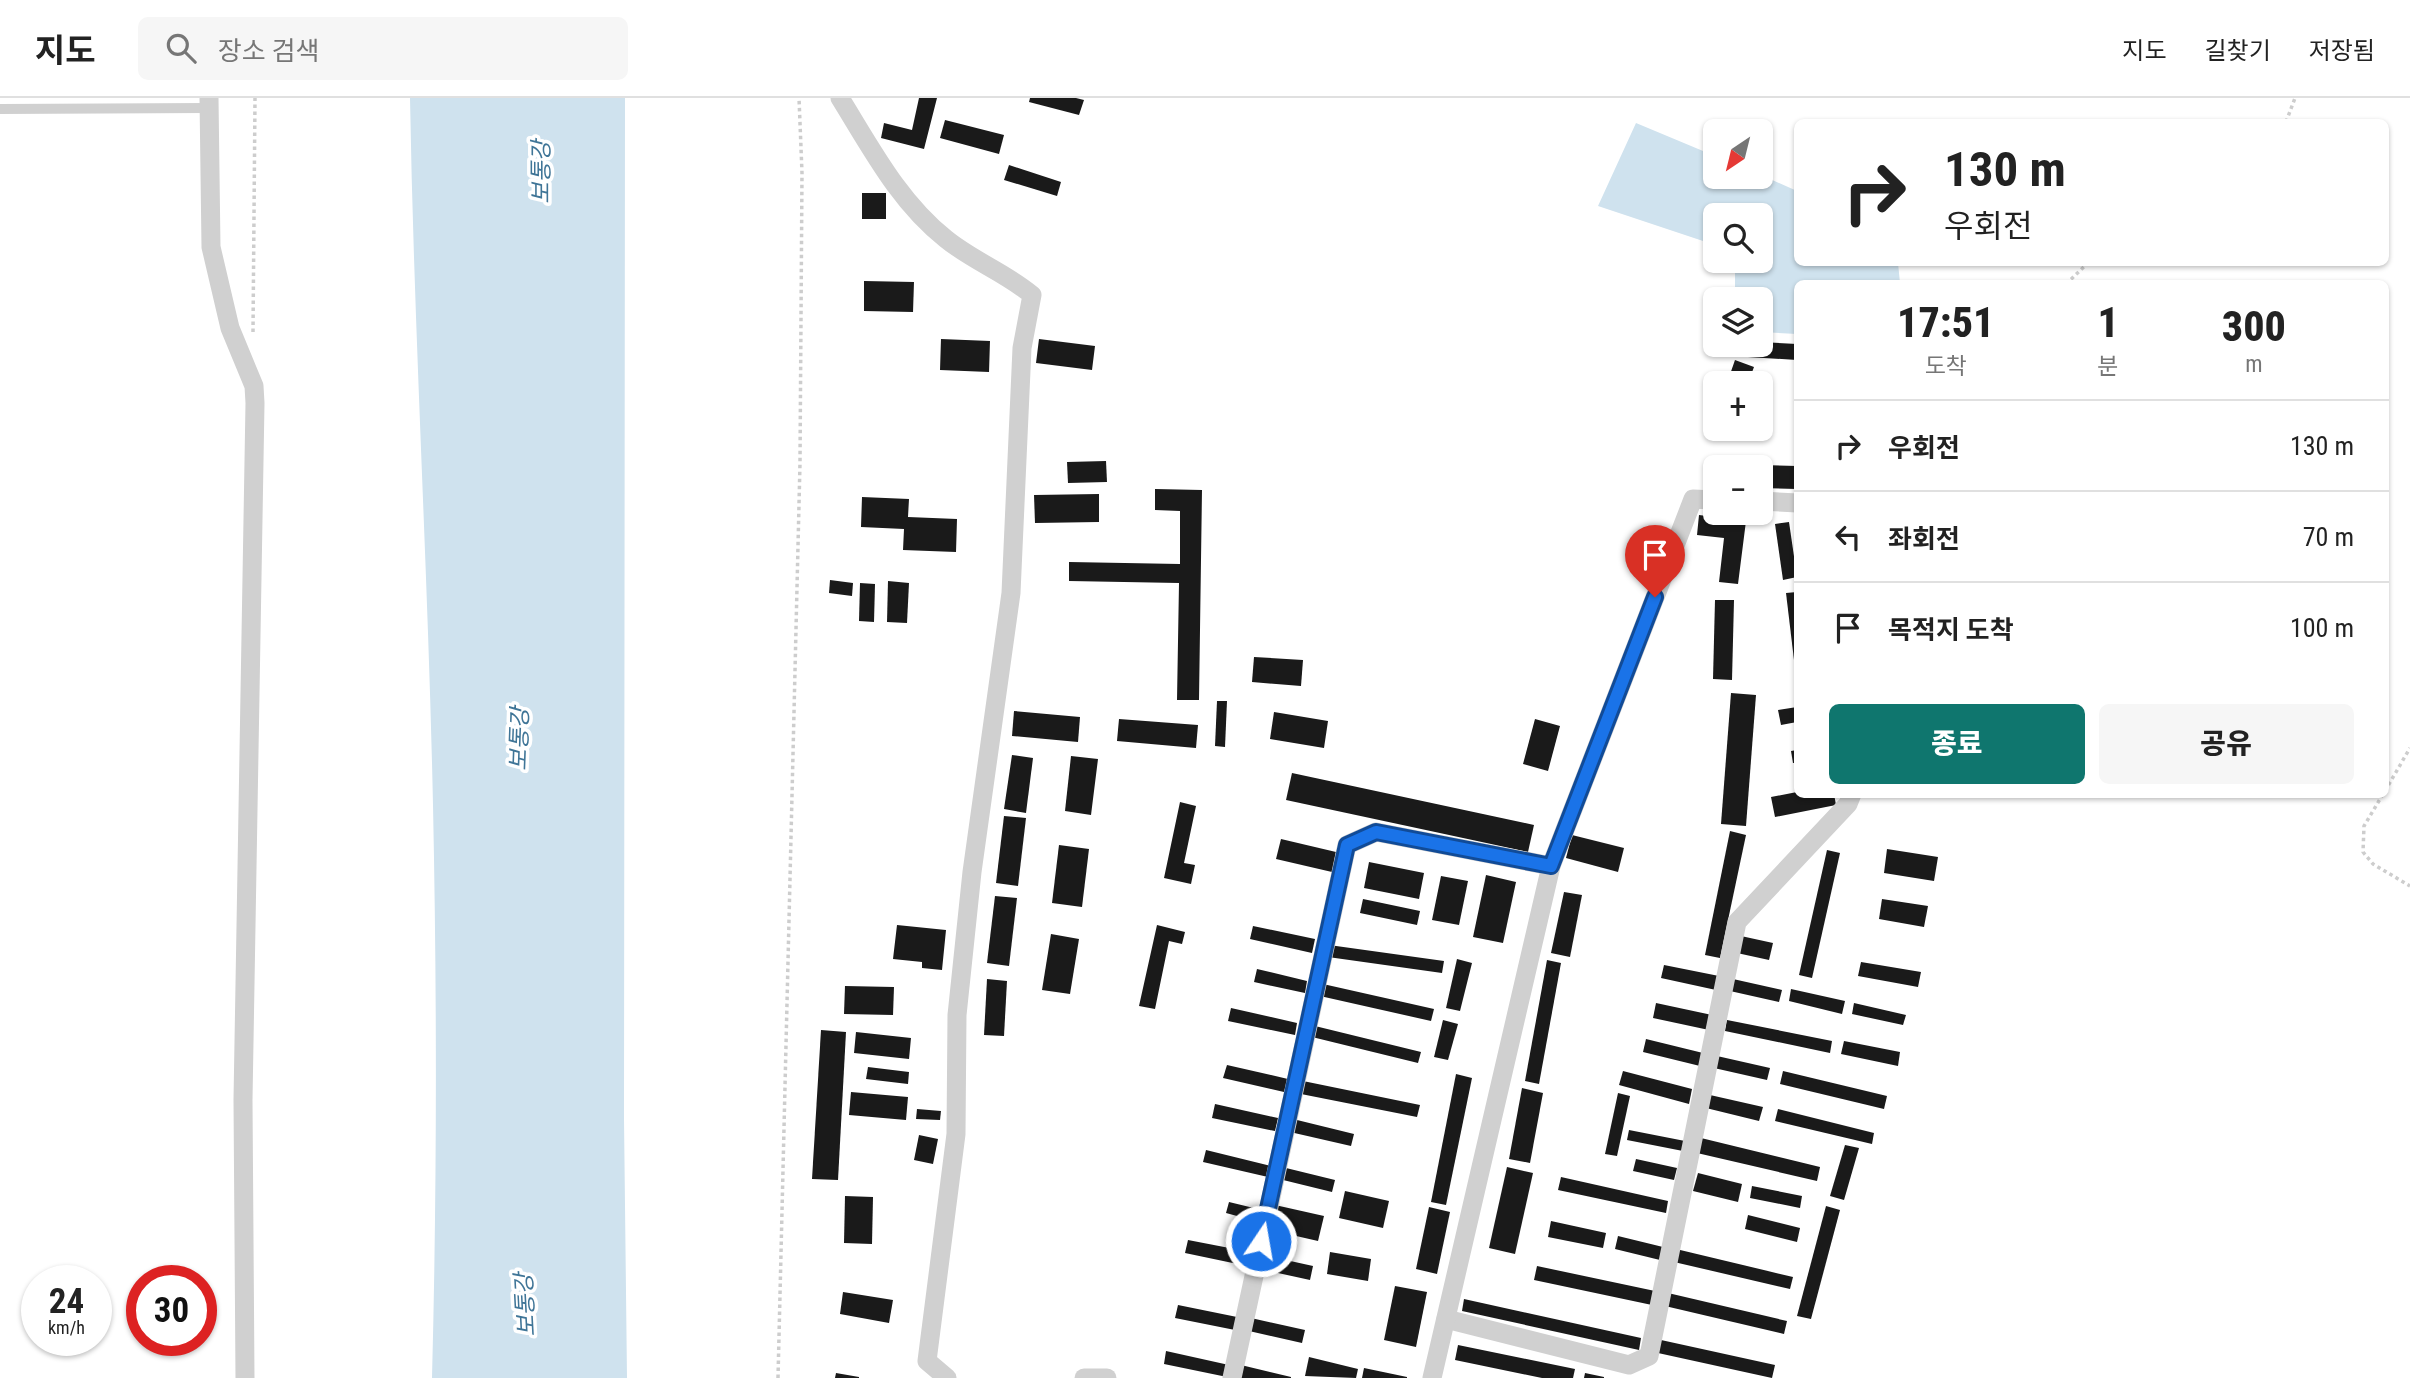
<!DOCTYPE html>
<html lang="ko">
<head>
<meta charset="utf-8">
<style>
  body { margin:0; font-family:"Roboto Condensed","Noto Sans KR",sans-serif; background:#f6f6f6; color:#222; height:100vh; display:flex; flex-direction:column; font-size:26px; white-space:nowrap }
  * { box-sizing:border-box; margin:0 }
  p { font-size:23px; color:#767676 }
  .icon { flex:none; width:38px; height:38px; fill:none; stroke:currentColor; stroke-width:2; stroke-linecap:round; stroke-linejoin:round }
  .map { position:relative; flex:1; overflow:hidden }
  .sheet { position:absolute; left:1794px; top:182px; width:595px; height:518px; display:flex; flex-direction:column; background:#fff; border-radius:10px; box-shadow:0 2px 5px #0004 }
  .sheet>* { flex:none }
  .banner { position:absolute; left:1794px; top:21px; width:595px; height:147px; border-radius:10px; box-shadow:0 2px 5px #0004; background:#fff; color:#222; overflow:hidden }
  .needle { width:46px; rotate:215deg }
  .buttons { position:absolute; left:1703px; top:21px; display:grid; gap:14px }
  .buttons a { display:grid; place-items:center; width:70px; height:70px; border-radius:10px; background:#fff; box-shadow:0 2px 5px #0004; font-size:35px }
  .speed { position:absolute; left:21px; top:1167px; display:flex; gap:14px; font-size:35px; font-weight:700; text-align:center }
  .speed>* { display:grid; place-content:center; width:91px; height:91px; border-radius:50%; background:#fff; box-shadow:0 2px 5px #0004; line-height:1 }
  .speed small { font-size:18px; font-weight:400 }
  .speed .limit { border:10px solid #d22; background:#fff; color:#111 }
  .pin { position:absolute; display:grid; place-items:center; width:60px; height:60px; color:#fff; margin:-72px -30px; border-radius:50% 50% 50% 0; rotate:-45deg; box-shadow:0 0 7px #0007 }
  .pin .icon { rotate:45deg }
  .me { position:absolute; width:77px; margin:-38px; rotate:12deg; stroke-linejoin:round; filter:drop-shadow(0 0 5px #0008) }
  .turn { display:flex; align-items:center; gap:24px; height:147px; padding:0 35px; font-size:32px }
  .turn .icon { width:91px; height:91px; stroke-width:2.5 }
  .turn b { display:block; font-size:49px; line-height:60px }
  .eta { display:flex; justify-content:space-evenly; align-items:center; height:119px; text-align:center }
  .eta b { font-size:42px; font-weight:800; line-height:49px }
  .cta { display:flex; gap:14px; margin-top:auto; padding:14px 35px }
  .cta a { flex:1; height:80px; border-radius:10px; background:#0f766e; color:#fff; font-size:28px; font-weight:800; line-height:80px; text-align:center }
  .cta a+a { background:#f6f6f6; color:#222 }
  ul { padding:0; list-style:none }
  li { display:flex; align-items:center; gap:21px; height:91px; padding:0 35px; border-top:2px solid #e0e0e0 }
  li div { flex:1 }
  li b { display:block; font-size:26px }
  li em { font-style:normal }
  header { display:flex; align-items:center; gap:42px; box-sizing:border-box; height:98px; padding:0 35px; background:#fff; border-bottom:2px solid #e0e0e0 }
  header strong { font-size:33px }
  nav { display:flex; gap:38px; margin-inline-start:auto; font-size:24px }
  .search { width:490px; height:63px; background:#f6f6f6; display:flex; align-items:center; gap:18px; box-sizing:border-box; padding:0 24px; border-radius:10px; color:#767676; font-size:26px }
  .map>svg:first-child { display:block }
  .water { fill:#cfe2ee }
  .building { fill:#1a1a1a }
  .lines { fill:none; stroke-linecap:round; stroke-linejoin:round }
  .path { stroke:#cdcdcd; stroke-width:3.5; stroke-dasharray:3.5 3.5; stroke-linecap:butt }
  .service { stroke:#d0d0d0; stroke-width:10 }
  .minor { stroke:#d0d0d0; stroke-width:19 }
  .route-casing { stroke:#114b97; stroke-width:18 }
  .route { stroke:#1a73e8; stroke-width:12 }
  .labels { text-anchor:middle; stroke-width:7; stroke-linejoin:round; paint-order:stroke }
  .water-label { font-size:23px; font-style:italic; fill:#3f7597; stroke:#fff }
</style>
</head>
<body>
<header>
<strong>지도</strong>
<div class="search"><svg class="icon" aria-label="search" viewBox="0 0 24 24"><circle cx="10" cy="10" r="6"/><path d="M15 15l6 6"/></svg>장소 검색</div>
<nav><a>지도</a><a>길찾기</a><a>저장됨</a></nav>
</header>
<div class="map">
<svg width="2410" height="1280" viewBox="0 0 2410 1280">
  <rect width="100%" height="100%" fill="#fff"/>
  <!-- water -->
  <g class="water">
    <path d="M410,0H625L624,1021L627,1280H432C437,1089 437,898 433,707C428,472 414,236 410,0Z"/>
    <path d="M1636,25L1715,58V79L1761,77L1797,93V164L1898,165L1900,185L1797,186V236L1761,234L1760,201H1735V163H1760V117H1715V147L1598,108Z"/>
  </g>
  <!-- building -->
  <g class="building">
    <path d="M919,0H937L924,51L881,40L884,25L912,32Z"/>
    <path d="M1030,0H1076L1084,2L1079,17L1029,4Z"/>
    <path d="M945,22L1004,37L999,56L940,40Z"/>
    <path d="M1009,67L1061,84L1057,98L1004,82Z"/>
    <rect x="862" y="95" width="24" height="26"/>
    <path d="M864,183L914,184L913,214L864,213Z"/>
    <path d="M941,241L990,243L989,274L940,272Z"/>
    <path d="M1039,241L1095,248L1092,272L1036,265Z"/>
    <path d="M1760,244L1797,246V262L1732,258L1733,247H1760Z"/>
    <path d="M1735,262L1754,269L1748,285H1727Z"/>
    <path d="M1106,363L1107,384L1068,385L1067,364Z"/>
    <path d="M1723,366L1758,367V369H1722Z"/>
    <path d="M1760,367L1797,368V391L1760,390Z"/>
    <path d="M1155,391L1202,392L1199,602H1177L1179,485L1069,483V464L1180,466V413L1155,412Z"/>
    <path d="M1099,396V424L1035,425L1034,397Z"/>
    <path d="M862,399L909,401L908,419L957,421L956,454L903,452L904,431L861,429Z"/>
    <path d="M1699,417L1746,423L1738,486L1719,484L1724,440L1697,437Z"/>
    <path d="M1789,424L1797,479L1783,482L1775,426Z"/>
    <path d="M830,482L853,485L852,498L829,495Z"/>
    <path d="M888,483L909,485L907,525L887,524Z"/>
    <path d="M860,485L875,486L874,524L859,523Z"/>
    <path d="M1797,494V561L1794,562L1786,495Z"/>
    <path d="M1715,502H1734L1732,582L1713,581Z"/>
    <path d="M1254,559L1303,562L1301,588L1252,584Z"/>
    <path d="M1731,595L1756,597L1746,728L1721,726Z"/>
    <path d="M1217,603H1227L1225,649L1215,648Z"/>
    <path d="M1797,609V624L1781,627L1778,612Z"/>
    <path d="M1014,613L1080,619L1078,644L1012,638Z"/>
    <path d="M1274,614L1328,623L1324,650L1270,641Z"/>
    <path d="M1119,621L1198,627L1196,650L1117,643Z"/>
    <path d="M1535,621L1560,628L1548,673L1523,666Z"/>
    <path d="M1797,652V665H1793L1791,653Z"/>
    <path d="M1012,657L1033,660L1026,715L1004,711Z"/>
    <path d="M1071,658L1098,661L1091,717L1065,713Z"/>
    <path d="M1292,675L1534,727L1528,754L1286,702Z"/>
    <path d="M1797,694V696H1834L1836,707L1775,719L1771,699Z"/>
    <path d="M1180,704L1196,708L1184,765L1195,767L1191,786L1164,780Z"/>
    <path d="M1004,718L1026,720L1018,788L996,785Z"/>
    <path d="M1730,733L1746,737L1720,860L1705,857Z"/>
    <path d="M1572,737L1624,750L1618,774L1566,760Z"/>
    <path d="M1281,741L1336,754L1332,774L1276,761Z"/>
    <path d="M1059,747L1089,751L1082,809L1052,805Z"/>
    <path d="M1887,751L1938,759L1934,783L1884,775Z"/>
    <path d="M1827,752L1840,755L1812,880L1799,877Z"/>
    <path d="M1369,764L1424,775L1419,801L1364,790Z"/>
    <path d="M1486,777L1516,784L1503,845L1473,839Z"/>
    <path d="M1441,778L1468,783L1459,827L1432,822Z"/>
    <path d="M1564,794L1582,797L1570,859L1551,855Z"/>
    <path d="M995,798L1017,800L1009,868L987,865Z"/>
    <path d="M1363,801L1420,813L1417,827L1360,815Z"/>
    <path d="M1882,801L1928,808L1924,829L1879,821Z"/>
    <path d="M897,827L946,832L942,872L922,870V864L893,861Z"/>
    <path d="M1157,827L1185,834L1182,846L1169,843L1155,911L1139,908Z"/>
    <path d="M1253,828L1315,841L1312,855L1250,841Z"/>
    <path d="M1051,836L1079,841L1070,896L1042,892Z"/>
    <path d="M1741,838L1773,845L1769,862L1737,855Z"/>
    <path d="M1329,847L1444,863L1442,875L1328,859Z"/>
    <path d="M1457,861L1472,865L1460,913L1446,910Z"/>
    <path d="M1547,862L1561,865L1539,986L1525,983Z"/>
    <path d="M1861,864L1921,874L1918,889L1858,878Z"/>
    <path d="M1664,867L1719,878L1716,892L1661,880Z"/>
    <path d="M1257,871L1307,883L1305,895L1254,884Z"/>
    <path d="M987,881L1007,883L1004,938L984,937Z"/>
    <path d="M1733,881L1782,892L1779,904L1730,893Z"/>
    <path d="M1323,886L1434,911L1431,923L1320,898Z"/>
    <path d="M845,888L894,889L893,917L844,916Z"/>
    <path d="M1791,891L1845,903L1842,916L1789,903Z"/>
    <path d="M1656,905L1712,917L1709,932L1653,920Z"/>
    <path d="M1854,905L1906,917L1903,927L1852,916Z"/>
    <path d="M1231,910L1297,925L1295,937L1228,923Z"/>
    <path d="M1443,922L1458,926L1448,962L1434,959Z"/>
    <path d="M1727,922L1832,943L1830,955L1725,933Z"/>
    <path d="M1315,928L1421,954L1418,965L1312,939Z"/>
    <path d="M821,932L846,934L838,1082L812,1081Z"/>
    <path d="M856,934L911,940L909,961L854,955Z"/>
    <path d="M1646,941L1703,955L1700,968L1643,954Z"/>
    <path d="M1844,943L1900,954L1898,968L1841,956Z"/>
    <path d="M1717,958L1770,970L1767,982L1714,970Z"/>
    <path d="M1227,967L1288,981L1284,994L1223,980Z"/>
    <path d="M868,969L909,974L908,986L866,981Z"/>
    <path d="M1623,973L1692,991L1689,1006L1619,987Z"/>
    <path d="M1783,973L1887,998L1884,1011L1780,986Z"/>
    <path d="M1456,976L1472,980L1446,1107L1431,1104Z"/>
    <path d="M1303,983L1420,1007L1417,1019L1301,996Z"/>
    <path d="M1522,990L1543,995L1530,1065L1509,1061Z"/>
    <path d="M851,994L908,999L906,1022L849,1017Z"/>
    <path d="M1618,995L1630,998L1617,1058L1605,1056Z"/>
    <path d="M1710,997L1763,1009L1759,1023L1706,1010Z"/>
    <path d="M1215,1006L1278,1020L1275,1033L1212,1020Z"/>
    <path d="M917,1011L941,1013L940,1022L916,1021Z"/>
    <path d="M1778,1011L1874,1035L1872,1046L1775,1023Z"/>
    <path d="M1293,1021L1354,1036L1351,1048L1290,1034Z"/>
    <path d="M1629,1032L1685,1043L1683,1053L1627,1042Z"/>
    <path d="M919,1037L938,1041L933,1066L914,1062Z"/>
    <path d="M1701,1040L1820,1069L1817,1083L1697,1055Z"/>
    <path d="M1845,1047L1859,1050L1844,1102L1830,1098Z"/>
    <path d="M1206,1052L1271,1068L1268,1079L1203,1064Z"/>
    <path d="M1636,1061L1677,1070L1674,1082L1633,1073Z"/>
    <path d="M1282,1069L1335,1082L1332,1094L1279,1081Z"/>
    <path d="M1507,1069L1533,1075L1515,1156L1489,1150Z"/>
    <path d="M1698,1075L1742,1086L1738,1104L1693,1093Z"/>
    <path d="M1561,1079L1668,1103L1666,1115L1558,1092Z"/>
    <path d="M1752,1088L1802,1098L1800,1110L1750,1100Z"/>
    <path d="M1345,1093L1389,1103L1383,1130L1339,1120Z"/>
    <path d="M845,1098L873,1099L872,1146L844,1145Z"/>
    <path d="M1229,1104L1262,1112L1259,1124L1226,1115Z"/>
    <path d="M1275,1107L1324,1118L1318,1143L1270,1132Z"/>
    <path d="M1826,1108L1840,1112L1811,1221L1797,1218Z"/>
    <path d="M1429,1109L1450,1114L1437,1176L1416,1171Z"/>
    <path d="M1748,1117L1800,1130L1797,1144L1745,1131Z"/>
    <path d="M1551,1123L1606,1135L1603,1150L1548,1139Z"/>
    <path d="M1618,1138L1663,1149L1660,1162L1615,1151Z"/>
    <path d="M1188,1142L1250,1154L1247,1168L1185,1155Z"/>
    <path d="M1676,1151L1793,1179L1790,1191L1674,1164Z"/>
    <path d="M1330,1154L1371,1161L1368,1183L1327,1176Z"/>
    <path d="M1263,1157L1313,1168L1310,1182L1260,1171Z"/>
    <path d="M1537,1168L1655,1193L1652,1207L1534,1182Z"/>
    <path d="M1395,1188L1427,1194L1416,1249L1384,1242Z"/>
    <path d="M843,1194L893,1202L889,1225L840,1216Z"/>
    <path d="M1668,1195L1787,1223L1784,1236L1665,1208Z"/>
    <path d="M1464,1201L1641,1240L1639,1252L1462,1213Z"/>
    <path d="M1178,1207L1237,1219L1235,1232L1175,1220Z"/>
    <path d="M1251,1220L1305,1232L1302,1245L1249,1233Z"/>
    <path d="M1661,1242L1775,1267L1772,1280L1658,1255Z"/>
    <path d="M1458,1247L1575,1271L1573,1280H1542L1455,1262Z"/>
    <path d="M1166,1253L1229,1267L1227,1279L1164,1266Z"/>
    <path d="M1309,1259L1358,1271L1356,1280L1305,1278Z"/>
    <path d="M1241,1267L1291,1279V1280H1238Z"/>
    <path d="M1364,1270L1407,1279V1280H1362Z"/>
    <path d="M836,1275L859,1279V1280H835Z"/>
    <path d="M1585,1275L1604,1279V1280H1584Z"/>
  </g>
  <g class="lines">
    <!-- path -->
    <g class="path">
      <path d="M2286,24L2295,0"/>
      <path d="M2066,186L2089,164"/>
      <path d="M253,234L255,0"/>
      <path d="M2385,693L2410,650"/>
      <path d="M2383,696L2364,728L2363,754L2373,766L2410,788"/>
      <path d="M778,1280L800,365L802,75L799,0"/>
    </g>
    <!-- service -->
    <path class="service" d="M0,11L208,10"/>
    <!-- minor -->
    <g class="minor">
      <path d="M209,0L211,149L230,230L254,288L255,305L243,1002L245,1280"/>
      <path d="M840,0C871,50 899,104 946,141C973,163 1006,175 1032,197L1022,250L1011,495L972,774L957,917L956,1036L927,1263L947,1280"/>
      <path d="M1760,403L1797,405"/>
      <path d="M1446,1221L1629,1267L1649,1258L1737,824L1848,706L1852,696"/>
      <path d="M1084,1280H1107"/>
      <path d="M1232,1280L1347,747L1376,734L1551,768"/>
      <path d="M1432,1280L1551,768L1693,401L1715,402"/>
    </g>
  </g>
  <g class="lines">
    <!-- route casing -->
    <g class="route-casing">
      <path id="route" d="M1261,1143L1347,747L1376,734L1551,768L1655,499"/>
    </g>
    <!-- route -->
    <use href="#route" class="route"/>
  </g>
  <g class="labels">
    <!-- water labels -->
    <g class="water-label">
      <text transform="translate(541 74) rotate(-90)" y="8">보통강</text>
      <text transform="translate(519 641) rotate(-88)" y="8">보통강</text>
      <text transform="translate(525 1207) rotate(-93)" y="8">보통강</text>
    </g>
  </g>
</svg>
<div class="buttons">
<a><svg class="needle" viewBox="-14 -14 28 28"><path d="M0-13l5 13h-10z" fill="#e53935"/><path d="M0 13l5-13h-10z" fill="#767676"/></svg></a>
<a><svg class="icon" aria-label="search" viewBox="0 0 24 24"><circle cx="10" cy="10" r="6"/><path d="M15 15l6 6"/></svg></a>
<a><svg class="icon" aria-label="layers" viewBox="0 0 24 24"><path d="M12 4l9 5-9 5-9-5zM3 14l9 5 9-5"/></svg></a>
<a>+</a>
<a>−</a>
</div>
<div class="speed"><div>24<small>km/h</small></div><div class="limit">30</div></div>
<div class="pin" style="left:1655px;top:499px;background:#d93025"><svg class="icon" aria-label="arrive" viewBox="0 0 24 24"><path d="M6 21V4h12l-3 4 3 4H6"/></svg></div>
<svg class="me" style="left:1261px;top:1143px" viewBox="-20 -20 40 40"><circle r="17" fill="#1a73e8" stroke="#fff" stroke-width="3"/><path d="M0-11L8 9 0 5-8 9z" fill="#fff"/></svg>
<div class="banner">
<div class="turn"><svg class="icon" aria-label="right" viewBox="0 0 24 24"><path d="M7 20v-9h11M14 6l5 5-5 5"/></svg><div><b>130 m</b>우회전</div></div>
</div>
<section class="sheet">
<div class="eta">
<div><b>17:51</b><p>도착</p></div>
<div><b>1</b><p>분</p></div>
<div><b>300</b><p>m</p></div>
</div>
<ul>
<li><svg class="icon" aria-label="right" viewBox="0 0 24 24"><path d="M7 20v-9h11M14 6l5 5-5 5"/></svg><div><b>우회전</b></div><em>130 m</em></li>
<li><svg class="icon" aria-label="left" viewBox="0 0 24 24"><path d="M17 20v-9H6M10 6l-5 5 5 5"/></svg><div><b>좌회전</b></div><em>70 m</em></li>
<li><svg class="icon" aria-label="arrive" viewBox="0 0 24 24"><path d="M6 21V4h12l-3 4 3 4H6"/></svg><div><b>목적지 도착</b></div><em>100 m</em></li>
</ul>
<div class="cta"><a>종료</a><a>공유</a></div>
</section>
</div>
</body>
</html>
